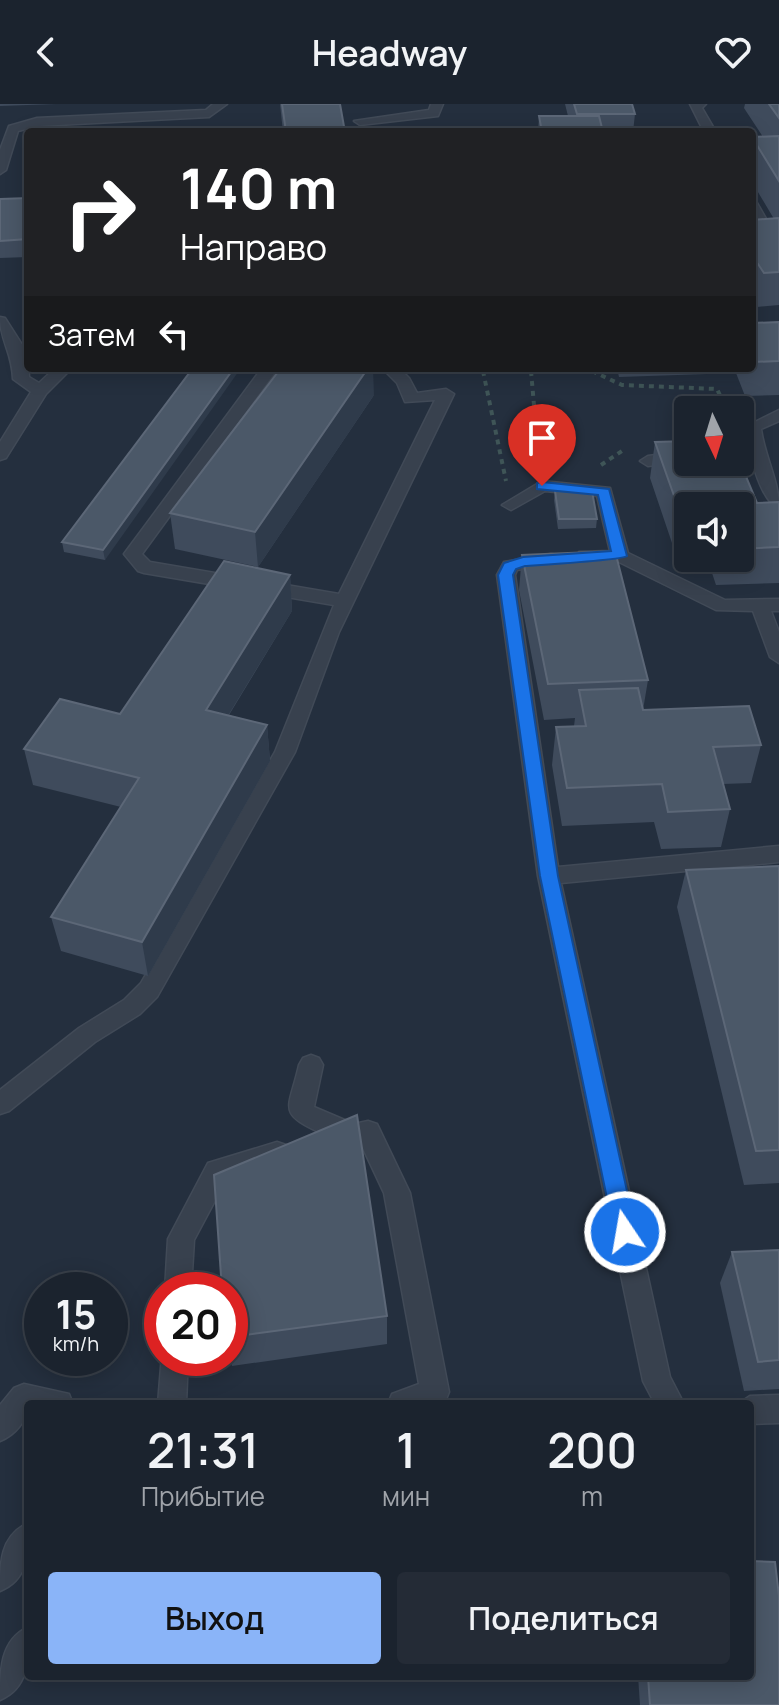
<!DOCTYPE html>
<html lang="ru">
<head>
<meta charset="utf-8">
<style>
  body { margin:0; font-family:Manrope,sans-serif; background:#242b36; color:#f1f3f6; height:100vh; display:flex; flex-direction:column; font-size:30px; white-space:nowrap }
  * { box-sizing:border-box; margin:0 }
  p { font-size:26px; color:#a0a4aa }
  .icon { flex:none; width:44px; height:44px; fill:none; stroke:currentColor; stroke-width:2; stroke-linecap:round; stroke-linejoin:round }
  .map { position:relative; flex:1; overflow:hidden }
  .sheet { position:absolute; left:24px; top:1296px; width:730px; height:280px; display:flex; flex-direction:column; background:#1b232e; border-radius:8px; box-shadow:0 4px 20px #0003,0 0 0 2px #39404a }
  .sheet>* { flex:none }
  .guide { position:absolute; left:24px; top:24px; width:732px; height:244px; border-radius:8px; box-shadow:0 4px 20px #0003,0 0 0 2px #39404a; background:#202124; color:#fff; overflow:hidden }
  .needle { width:52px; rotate:176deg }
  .fabs { position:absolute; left:674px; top:292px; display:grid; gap:16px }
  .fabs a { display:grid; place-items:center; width:80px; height:80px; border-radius:8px; background:#1b232e; box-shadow:0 4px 20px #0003,0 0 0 2px #39404a; font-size:40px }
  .speed { position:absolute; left:24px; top:1168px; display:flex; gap:16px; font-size:40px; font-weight:700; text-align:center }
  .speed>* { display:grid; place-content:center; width:104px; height:104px; border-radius:50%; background:#1b232e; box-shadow:0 4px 20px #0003,0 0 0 2px #39404a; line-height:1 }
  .speed small { font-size:20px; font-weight:400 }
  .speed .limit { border:12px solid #d22; background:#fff; color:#111 }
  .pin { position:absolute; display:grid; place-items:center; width:68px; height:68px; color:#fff; margin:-82px -34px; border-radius:50% 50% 50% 0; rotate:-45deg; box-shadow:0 0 8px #0007 }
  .pin .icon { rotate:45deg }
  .me { position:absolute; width:88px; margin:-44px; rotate:348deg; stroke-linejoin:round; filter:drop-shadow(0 0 6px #0008) }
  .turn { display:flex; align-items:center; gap:28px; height:168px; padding:0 24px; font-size:36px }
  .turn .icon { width:104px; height:104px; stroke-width:2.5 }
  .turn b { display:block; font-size:56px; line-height:68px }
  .then { display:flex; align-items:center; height:76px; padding:0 24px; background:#0003; gap:16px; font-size:30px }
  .eta { display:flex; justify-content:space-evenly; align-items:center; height:136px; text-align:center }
  .eta b { font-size:48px; font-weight:600; line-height:56px }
  .primary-button { display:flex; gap:16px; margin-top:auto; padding:16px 24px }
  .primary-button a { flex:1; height:92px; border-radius:8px; background:#8ab4f8; color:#111; font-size:32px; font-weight:600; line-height:92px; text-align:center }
  .primary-button a+a { background:#242b36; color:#f1f3f6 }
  header { display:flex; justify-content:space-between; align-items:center; height:104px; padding:0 24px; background:#1b232e; font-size:36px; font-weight:600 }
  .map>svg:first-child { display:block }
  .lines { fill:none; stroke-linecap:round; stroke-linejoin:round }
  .service-casing { stroke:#414a57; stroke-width:3 }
  .path-far1 { stroke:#3f5557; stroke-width:3; stroke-dasharray:4 4; stroke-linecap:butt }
  .path { stroke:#3f5557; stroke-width:4; stroke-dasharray:5 5; stroke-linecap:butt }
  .service { fill:#38414e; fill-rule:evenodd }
  .wall { fill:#3f4b5c }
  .shaded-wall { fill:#2f3b4b }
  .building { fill:#4b5868; stroke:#5c6777; stroke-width:2 }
  .route { fill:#1a73e8; stroke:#114b97; stroke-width:2 }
</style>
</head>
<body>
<header><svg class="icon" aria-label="back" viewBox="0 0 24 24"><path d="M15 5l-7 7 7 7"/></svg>Headway<svg class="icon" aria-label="heart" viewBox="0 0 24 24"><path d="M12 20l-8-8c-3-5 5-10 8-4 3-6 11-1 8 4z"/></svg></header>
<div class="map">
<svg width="779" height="1601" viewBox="0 0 779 1601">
  <rect width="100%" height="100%" fill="#242f3e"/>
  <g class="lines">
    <!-- service casing -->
    <g class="service-casing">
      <g id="service">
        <path d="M213,0H227L209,13L38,22L18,27L6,66L0,70V46L9,22L37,14L206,6Z"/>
        <path d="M431,0H443L438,12L360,21L354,17L429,6Z"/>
        <path d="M690,0H706L702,4L716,28H704Z"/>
        <path d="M752,98L757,99L773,127L779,128V136L763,134L752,114Z"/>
        <path d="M0,213L5,214L28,250L29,273L39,279L55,264H72L46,290L6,354L0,356V338L31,288L13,275C12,247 0,237 0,213Z"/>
        <path d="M262,264H278L142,450L150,458L339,490L435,296L405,298L397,279L382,264H399L409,274L417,289L446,285L454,290L339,528L295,648L157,893L140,910L95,938L9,1007L0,1010V986L79,924L124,896L141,879L275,648L334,501L144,469L138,467L124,450Z"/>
        <path d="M779,306V317L761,325C765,354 779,376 779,404C760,399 747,342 745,323Z"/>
        <path d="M688,347V357L648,362L640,357L648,352Z"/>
        <path d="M542,377L610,384L628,449L725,496L779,495V507H771L779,528V559L770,553L753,507L716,506L617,457L579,456V448L610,447L597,392L545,387L511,406L502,401Z"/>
        <path d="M551,450L557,451V459L517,466L515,471L558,763L779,742V758L561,779L670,1273L684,1300H655L643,1277L538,772L497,471L504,458Z"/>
        <path d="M311,951L319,954L323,961L314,1003L354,1020L368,1017L377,1020L410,1089L449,1288L445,1298L439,1300H388L392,1290L419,1280L384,1089L361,1040L330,1047L321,1044L318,1036L321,1029C276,1008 289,1006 299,961L303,954Z"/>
        <path d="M277,1038L286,1041L290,1049L286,1057L226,1076L194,1136L191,1186H165L168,1135L208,1059Z"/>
        <path d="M162,1250V1254H188L186,1300H158Z"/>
        <path d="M24,1280L69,1290L73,1300H28C28,1316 15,1331 0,1337V1301L14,1284Z"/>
        <path d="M779,1291V1319L750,1320V1300H738L750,1292Z"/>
        <path d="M28,1419C28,1447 30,1475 0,1487C0,1459 0,1432 28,1419Z"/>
        <path d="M28,1523C28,1552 31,1583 0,1596C0,1567 0,1536 28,1523Z"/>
      </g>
    </g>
    <!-- path-far1 -->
    <g class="path-far1">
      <path d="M482,264L483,269"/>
      <path d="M504,264H585L596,269"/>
      <path d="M531,265V269"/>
    </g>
    <!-- path -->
    <g class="path">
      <path d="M483,267L506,377"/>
      <path d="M531,267L539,358"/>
      <path d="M592,267L622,281L717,285L723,298L736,304"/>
      <path d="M601,361L622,347"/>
    </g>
    <!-- service -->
    <use href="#service" class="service"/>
  </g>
  <!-- wall -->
  <g class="wall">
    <path d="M0,0H56L0,2Z"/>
    <path d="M280,0H340L345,28H283Z"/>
    <path d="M565,0H632L635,10L633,28H538L539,12H568Z"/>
    <path d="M745,0H779V201L757,203L752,195V116L774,115L752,78V33H763L744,4Z"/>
    <path d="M28,94V153L0,154V95Z"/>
    <path d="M779,218V291L745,292L736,269L619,273L617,264H752V219Z"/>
    <path d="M193,264L105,456L64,448L62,438Z"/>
    <path d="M374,291L258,463L175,445L170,409Z"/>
    <path d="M655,338L757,399L779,398V479L716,481L707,454H740V402H688V438L672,439L650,374Z"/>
    <path d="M555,387L597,415L596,424L558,425L554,396Z"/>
    <path d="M522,451L648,576L643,606L761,641L751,679L723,680L730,705L721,743L661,745L654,718L562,722L552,661L556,623L574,622L575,614L544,616L519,486Z"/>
    <path d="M290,471L292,507L229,611L267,621L270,657L148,872L61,847L51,813L121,703L33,681L24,645L120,610Z"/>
    <path d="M779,762V1079L744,1081L677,803L686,766Z"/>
    <path d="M779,1146V1285L744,1287L720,1179L732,1148Z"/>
    <path d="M230,1186L387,1212V1240L232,1262L230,1254Z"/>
    <path d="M638,1572H750L779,1601H640Z"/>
  </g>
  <!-- shaded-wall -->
  <g class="shaded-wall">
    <path d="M234,264H241L105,456L103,446Z"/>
    <path d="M368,264H373L374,291L258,463L255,428Z"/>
    <path d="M290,471L292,507L210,641L206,606Z"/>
    <path d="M267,621L270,657L148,872L142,838Z"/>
  </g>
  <!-- building -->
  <g class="building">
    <path d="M282,0H340L345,28H286Z"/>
    <path d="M574,0H632L635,10H577Z"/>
    <path d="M769,0H779V14Z"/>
    <path d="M539,12H599L603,28H542Z"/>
    <path d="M779,32V77L752,33Z"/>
    <path d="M28,94V135L0,137V95Z"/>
    <path d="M779,114V168L764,169L752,151V116Z"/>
    <path d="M779,218V257L752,258V219Z"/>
    <path d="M193,264H234L103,446L62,438Z"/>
    <path d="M281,264H368L255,428L170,409Z"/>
    <path d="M688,337V358H740L757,399L779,398V443L740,445V402L708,401L678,403L655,338Z"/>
    <path d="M555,387H592L597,415H559Z"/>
    <path d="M615,447L648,576L548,580L522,451Z"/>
    <path d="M224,457L290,471L206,606L267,621L142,838L51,813L139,674L24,645L60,595L120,610Z"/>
    <path d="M638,584L643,606L749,602L761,641L713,643L730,705L668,708L662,680L567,684L556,623L586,622L579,586Z"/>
    <path d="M779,762V1046L756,1047L686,766Z"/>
    <path d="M357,1011L387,1212L230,1233V1186H222L214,1071Z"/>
    <path d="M779,1146V1256L758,1258L732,1148Z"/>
    <path d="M750,1457L775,1458L779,1492V1601H650L648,1572H750Z"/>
  </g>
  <!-- route -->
  <path class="route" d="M542,378L609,385L627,452C622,456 540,461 525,462L516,465L513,471L558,772L636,1128L633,1135L625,1138L617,1135L614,1128L540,772L498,471L504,459L523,453L611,447L598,391L537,385V379Z"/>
</svg>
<div class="fabs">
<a><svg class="needle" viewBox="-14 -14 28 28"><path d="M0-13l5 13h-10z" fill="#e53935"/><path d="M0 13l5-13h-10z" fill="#a0a4aa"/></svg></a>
<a><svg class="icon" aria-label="sound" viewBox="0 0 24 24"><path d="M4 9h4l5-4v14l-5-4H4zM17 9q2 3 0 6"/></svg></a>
</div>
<div class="speed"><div>15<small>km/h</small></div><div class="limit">20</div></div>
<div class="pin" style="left:542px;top:382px;background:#d93025"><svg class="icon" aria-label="arrive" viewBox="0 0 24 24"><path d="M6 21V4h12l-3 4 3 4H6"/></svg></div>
<svg class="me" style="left:625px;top:1128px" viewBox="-20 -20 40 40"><circle r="17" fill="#1a73e8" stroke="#fff" stroke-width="3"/><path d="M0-11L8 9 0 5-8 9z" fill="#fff"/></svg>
<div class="guide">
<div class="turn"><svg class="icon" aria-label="right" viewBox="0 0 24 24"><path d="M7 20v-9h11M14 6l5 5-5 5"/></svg><div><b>140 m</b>Направо</div></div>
<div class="then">Затем<svg class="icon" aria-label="left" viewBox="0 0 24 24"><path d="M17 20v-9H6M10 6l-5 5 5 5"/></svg></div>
</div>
<section class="sheet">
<div class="eta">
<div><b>21:31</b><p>Прибытие</p></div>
<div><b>1</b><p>мин</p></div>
<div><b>200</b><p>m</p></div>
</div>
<div class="primary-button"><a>Выход</a><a>Поделиться</a></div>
</section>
</div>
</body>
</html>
